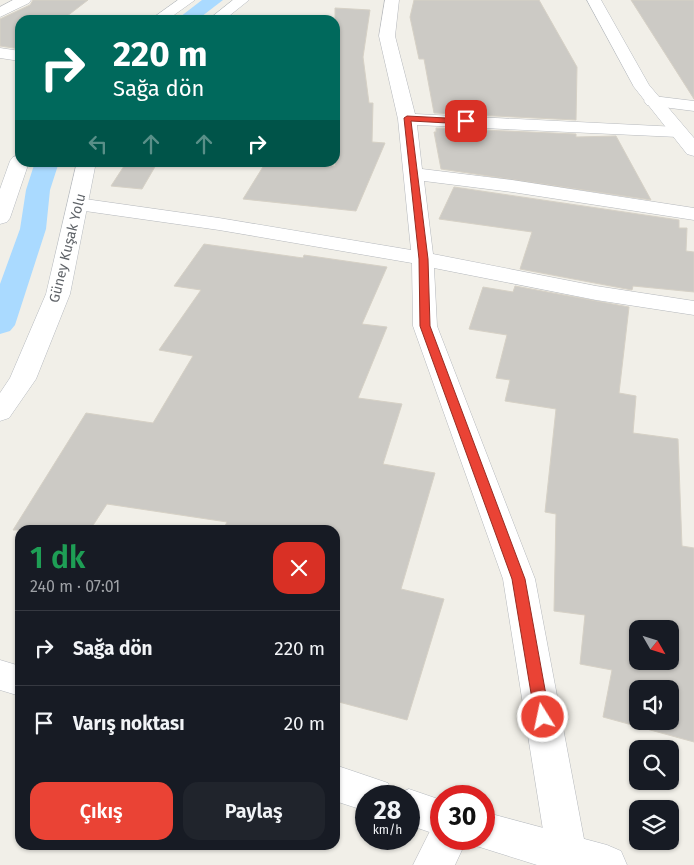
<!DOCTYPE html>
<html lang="tr">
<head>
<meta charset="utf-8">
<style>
  body { margin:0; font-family:"Fira Sans",sans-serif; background:#20242c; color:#f1f3f6; height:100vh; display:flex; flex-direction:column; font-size:19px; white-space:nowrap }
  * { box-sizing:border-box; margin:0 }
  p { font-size:16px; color:#9ea1a6 }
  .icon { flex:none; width:28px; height:28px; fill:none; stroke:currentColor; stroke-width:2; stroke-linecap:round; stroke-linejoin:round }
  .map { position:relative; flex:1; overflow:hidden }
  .sheet { position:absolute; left:15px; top:525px; width:325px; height:325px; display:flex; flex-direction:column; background:#171b24; border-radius:15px; box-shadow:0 1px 4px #0004 }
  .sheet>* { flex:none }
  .guide { position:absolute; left:15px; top:15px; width:325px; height:152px; border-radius:15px; box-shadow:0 1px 4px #0004; background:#00695c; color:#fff; overflow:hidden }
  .needle { width:32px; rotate:129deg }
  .controls { position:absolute; left:629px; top:620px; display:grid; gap:10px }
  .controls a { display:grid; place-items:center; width:50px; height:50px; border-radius:10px; background:#171b24; box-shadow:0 1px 4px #0004; font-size:25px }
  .speed { position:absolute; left:355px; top:785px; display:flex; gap:10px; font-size:25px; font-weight:700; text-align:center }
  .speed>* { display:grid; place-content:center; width:65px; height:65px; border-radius:50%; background:#171b24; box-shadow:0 1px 4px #0004; line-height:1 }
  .speed small { font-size:12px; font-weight:400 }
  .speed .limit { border:8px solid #d22; background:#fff; color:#111 }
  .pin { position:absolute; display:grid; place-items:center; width:42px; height:42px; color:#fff; margin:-21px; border-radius:10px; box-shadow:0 2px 8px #0006 }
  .me { position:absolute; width:55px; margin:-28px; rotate:350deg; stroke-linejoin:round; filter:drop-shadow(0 0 4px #0008) }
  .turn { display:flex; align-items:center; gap:18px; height:105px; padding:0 15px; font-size:22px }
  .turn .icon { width:65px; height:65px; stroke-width:2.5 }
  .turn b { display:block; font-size:35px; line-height:42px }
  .lanes { display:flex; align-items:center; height:48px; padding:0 15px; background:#0003; justify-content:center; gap:25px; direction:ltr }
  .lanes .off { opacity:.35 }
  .round { display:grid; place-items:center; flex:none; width:52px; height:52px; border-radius:15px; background:#20242c }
  .overview { display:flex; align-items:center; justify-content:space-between; height:85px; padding:0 15px }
  h1 { font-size:30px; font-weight:600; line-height:38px; color:#1e9e55 }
  .primary-button { display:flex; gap:10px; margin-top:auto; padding:10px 15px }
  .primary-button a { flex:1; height:58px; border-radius:15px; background:#ea4335; color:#fff; font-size:20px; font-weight:600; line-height:58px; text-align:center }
  .primary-button a+a { background:#20242c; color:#f1f3f6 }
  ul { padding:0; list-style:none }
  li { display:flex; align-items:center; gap:15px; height:75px; padding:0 15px; border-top:1px solid #363941 }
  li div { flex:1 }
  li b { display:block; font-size:19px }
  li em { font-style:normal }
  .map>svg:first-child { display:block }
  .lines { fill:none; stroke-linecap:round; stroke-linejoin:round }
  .canal { fill:#aadaff; fill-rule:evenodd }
  .building { fill:#cccac5; stroke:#d6d1c6; fill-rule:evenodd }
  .minor-casing { stroke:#b5b8bc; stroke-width:1 }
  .secondary-casing { stroke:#b6babf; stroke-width:1 }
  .minor { fill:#fff; fill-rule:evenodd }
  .secondary { fill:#fff; fill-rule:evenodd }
  .route { fill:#ea4335; stroke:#982c22 }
  .labels { text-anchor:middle; stroke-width:4; stroke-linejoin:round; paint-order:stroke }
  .street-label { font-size:14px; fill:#5f6368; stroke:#fff }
</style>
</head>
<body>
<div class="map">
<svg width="694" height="865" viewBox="0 0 694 865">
  <rect width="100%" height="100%" fill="#f1efe8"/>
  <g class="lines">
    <!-- canal -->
    <g class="canal">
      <path d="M202,0H223L197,20H176Z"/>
      <path d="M35,162H59L50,190L46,229L15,325L10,331L0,334V284L20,229L26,190Z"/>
    </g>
  </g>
  <!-- building -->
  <g class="building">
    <path d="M33,0H88L62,20H20V49L0,46V19L30,5Z"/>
    <path d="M414,0H539L577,67L576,120L434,113L424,59H419L410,17Z"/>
    <path d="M631,0H694V99Z"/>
    <path d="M335,8L370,10L363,57L369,103H373L372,142L385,143L356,211L243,199L266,162H295L335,166Z"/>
    <path d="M436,128L576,134V137L616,136L651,200L441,169L434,132H436Z"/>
    <path d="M126,163L156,165L142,189L111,186Z"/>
    <path d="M454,187L679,220V228H687L686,251L694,252V292L633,286L632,290L520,269L532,232L439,219Z"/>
    <path d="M204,244L303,258L304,255L387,267L362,324L387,327L358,398L402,404L383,464L435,473L401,589L444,599L407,720L335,701V530H223L227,522L107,504L90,530H13L86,413L153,423L193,356L159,350L201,290L174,286Z"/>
    <path d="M515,286L629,307L619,393L636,396L633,433L678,439L682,546L694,548V742L603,717L612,670L580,664L585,615L554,611L556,514L545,512L556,409L505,401L510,380L496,378L507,335L469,329L483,287L513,292ZM638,629H670V661H638ZM638,689H670V721H638Z"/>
  </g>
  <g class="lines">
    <!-- minor casing -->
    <g class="minor-casing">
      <g id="minor">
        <path d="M13,0H31L29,3L0,17V7Z"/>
        <path d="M385,0H399L395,36L415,114L678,127L684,128L687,132L684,136L678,137L417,125L422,169L512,180L694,208V220L512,192L424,181L433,254L596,286L694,301V315L596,300L434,268L437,326L535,579L587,855L583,865H551L547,855L503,579L413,326L412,263L219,230L78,210L71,208L68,204L71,200L78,198L219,218L411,250L398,119L379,36Z"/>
        <path d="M0,48L20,51V61L0,58Z"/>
        <path d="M653,96L694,101V111L647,105L644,101L647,97Z"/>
        <path d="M441,822V839H467L455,865H413L433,825Z"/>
      </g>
    </g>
    <!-- secondary casing -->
    <g class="secondary-casing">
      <g id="secondary">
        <path d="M178,0H195L167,20H150Z"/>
        <path d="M233,0H249L224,20H208Z"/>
        <path d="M587,0H601L649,85L694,138V156L687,154L634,87Z"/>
        <path d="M20,155V162H29L10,218L7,222L0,224V189L10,161L13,157Z"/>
        <path d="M77,162H96L70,294L36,379L9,418L0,421V393L10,378L46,294Z"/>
        <path d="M0,660L20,666V696L0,690Z"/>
        <path d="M335,765L388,783L393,796H366V811L335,801Z"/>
        <path d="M409,789L441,800V836L409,825V796H394Z"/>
        <path d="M484,812L607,845L621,851L627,865H537L470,844L467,839H484Z"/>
      </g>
    </g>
    <!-- minor -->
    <use href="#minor" class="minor"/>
    <!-- secondary -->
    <use href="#secondary" class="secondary"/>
  </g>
  <!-- route -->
  <path class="route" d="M407,116L466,119L469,121L466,124L411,121L428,259L430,326L525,579L550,717L548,722L543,723L538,722L535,717L512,579L420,326L419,259L404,118Z"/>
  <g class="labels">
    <!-- street labels -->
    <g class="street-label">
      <text transform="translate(67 248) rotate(-76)" y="5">Güney Kuşak Yolu</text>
    </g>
  </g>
</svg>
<div class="controls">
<a><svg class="needle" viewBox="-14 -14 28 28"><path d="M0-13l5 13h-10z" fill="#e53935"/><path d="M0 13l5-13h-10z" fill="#9ea1a6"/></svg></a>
<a><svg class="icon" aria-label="sound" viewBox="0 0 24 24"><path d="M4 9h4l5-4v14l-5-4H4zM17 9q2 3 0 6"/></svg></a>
<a><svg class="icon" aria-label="search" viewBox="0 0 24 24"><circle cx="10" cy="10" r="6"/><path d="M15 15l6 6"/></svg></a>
<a><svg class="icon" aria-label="layers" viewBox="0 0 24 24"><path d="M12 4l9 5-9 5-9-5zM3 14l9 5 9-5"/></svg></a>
</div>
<div class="speed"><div>28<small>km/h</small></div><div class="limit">30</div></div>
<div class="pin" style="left:466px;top:121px;background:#d93025"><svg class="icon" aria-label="arrive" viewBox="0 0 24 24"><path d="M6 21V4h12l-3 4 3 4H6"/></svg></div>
<svg class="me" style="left:543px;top:717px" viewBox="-20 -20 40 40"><circle r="17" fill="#ea4335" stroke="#fff" stroke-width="3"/><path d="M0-11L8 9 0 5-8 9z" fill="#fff"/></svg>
<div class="guide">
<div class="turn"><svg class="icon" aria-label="right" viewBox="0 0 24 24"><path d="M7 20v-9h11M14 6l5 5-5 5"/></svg><div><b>220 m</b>Sağa dön</div></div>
<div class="lanes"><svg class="icon off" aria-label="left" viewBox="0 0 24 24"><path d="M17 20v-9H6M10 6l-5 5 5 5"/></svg><svg class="icon off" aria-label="ahead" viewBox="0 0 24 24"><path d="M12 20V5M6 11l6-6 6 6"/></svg><svg class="icon off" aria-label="ahead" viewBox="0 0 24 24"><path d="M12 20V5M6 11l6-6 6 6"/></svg><svg class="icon" aria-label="right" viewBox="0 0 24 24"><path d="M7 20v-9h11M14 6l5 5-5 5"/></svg></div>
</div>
<section class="sheet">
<div class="overview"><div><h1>1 dk</h1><p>240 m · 07:01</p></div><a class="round" style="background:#d93025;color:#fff"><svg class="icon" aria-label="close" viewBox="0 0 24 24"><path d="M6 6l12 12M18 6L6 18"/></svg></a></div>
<ul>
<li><svg class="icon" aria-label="right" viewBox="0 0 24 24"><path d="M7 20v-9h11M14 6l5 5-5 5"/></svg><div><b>Sağa dön</b></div><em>220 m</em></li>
<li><svg class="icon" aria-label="arrive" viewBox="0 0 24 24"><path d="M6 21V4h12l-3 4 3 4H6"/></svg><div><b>Varış noktası</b></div><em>20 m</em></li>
</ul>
<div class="primary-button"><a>Çıkış</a><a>Paylaş</a></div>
</section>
</div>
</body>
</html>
